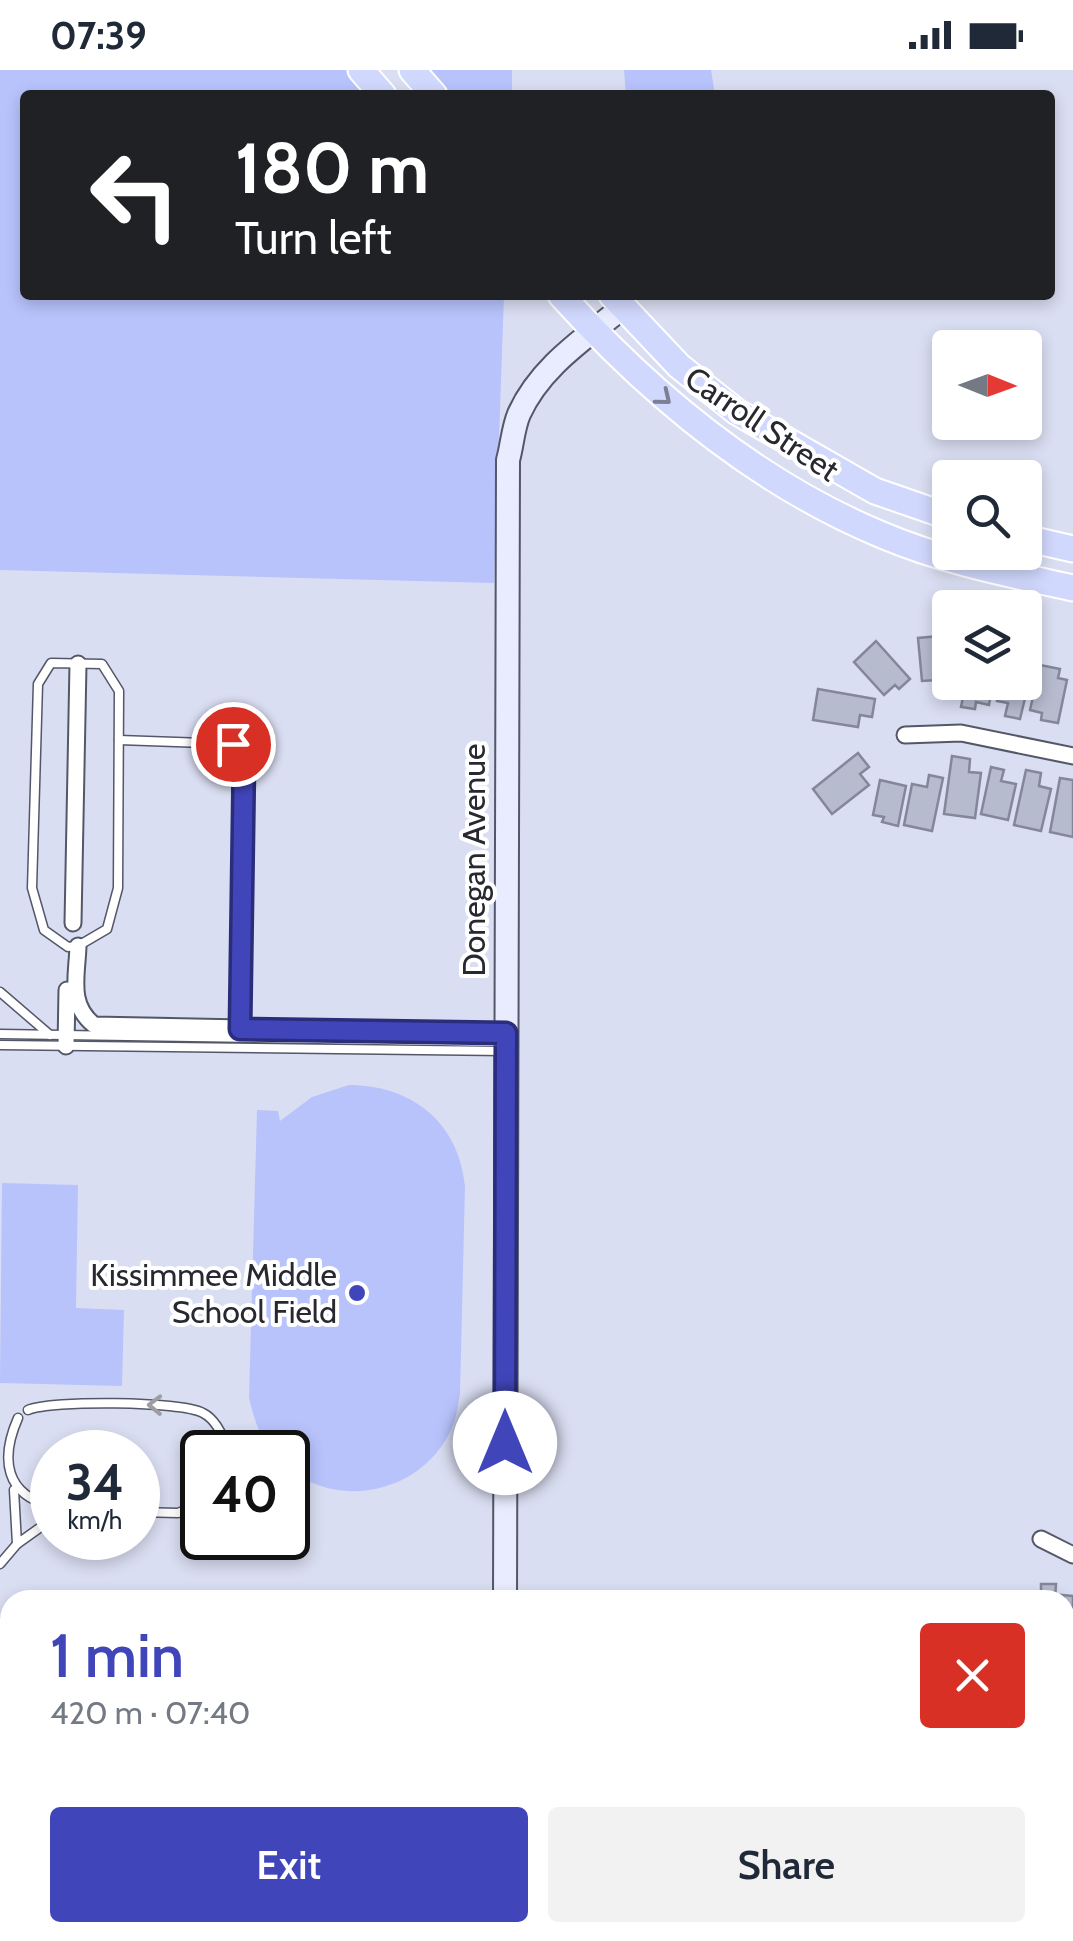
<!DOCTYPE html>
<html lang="en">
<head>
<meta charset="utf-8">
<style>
  body { margin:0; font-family:Cabin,sans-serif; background:#f2f2f3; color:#1f2937; height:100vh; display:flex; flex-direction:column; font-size:38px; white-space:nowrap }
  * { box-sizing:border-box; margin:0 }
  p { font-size:32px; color:#747a83 }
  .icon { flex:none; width:55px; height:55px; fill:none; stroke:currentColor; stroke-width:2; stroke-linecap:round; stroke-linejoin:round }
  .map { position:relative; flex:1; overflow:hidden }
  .sheet { position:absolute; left:0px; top:1520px; width:1075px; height:352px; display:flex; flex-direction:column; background:#fff; border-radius:30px 30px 0 0; box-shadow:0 5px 15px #0003 }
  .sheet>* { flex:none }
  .guide { position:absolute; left:20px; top:20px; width:1035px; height:210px; border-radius:10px; box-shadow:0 5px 15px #0003; background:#202124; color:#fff; overflow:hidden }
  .needle { width:65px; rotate:91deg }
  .buttons { position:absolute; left:932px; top:260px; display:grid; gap:20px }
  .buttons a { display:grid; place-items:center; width:110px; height:110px; border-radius:10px; background:#fff; box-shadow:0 5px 15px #0003; font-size:50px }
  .speed { position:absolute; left:30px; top:1360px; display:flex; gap:20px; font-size:50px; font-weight:700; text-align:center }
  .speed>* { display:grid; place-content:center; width:130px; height:130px; border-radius:50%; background:#fff; box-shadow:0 5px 15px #0003; line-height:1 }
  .speed small { font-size:25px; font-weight:400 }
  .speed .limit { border:5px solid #111; border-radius:15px; background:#fff; color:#111 }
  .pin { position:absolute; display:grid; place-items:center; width:85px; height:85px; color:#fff; margin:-42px; border:5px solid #fff; border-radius:50%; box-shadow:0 2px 10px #0007 }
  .me { position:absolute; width:110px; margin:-55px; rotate:0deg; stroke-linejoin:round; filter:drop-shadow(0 0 8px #0008) }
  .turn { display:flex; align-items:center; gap:35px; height:210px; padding:0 50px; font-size:45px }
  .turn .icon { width:130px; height:130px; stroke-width:2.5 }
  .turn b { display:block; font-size:70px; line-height:85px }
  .round { display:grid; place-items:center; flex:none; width:105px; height:105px; border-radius:10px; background:#f2f2f3 }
  .head { display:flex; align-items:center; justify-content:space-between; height:170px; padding:0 50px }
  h1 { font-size:60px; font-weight:600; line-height:75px; color:#4145ba }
  .primary-button { display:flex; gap:20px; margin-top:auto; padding:20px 50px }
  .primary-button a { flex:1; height:115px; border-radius:10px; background:#4145ba; color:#fff; font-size:40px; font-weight:600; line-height:115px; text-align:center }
  .primary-button a+a { background:#f2f2f3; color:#1f2937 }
  .status { display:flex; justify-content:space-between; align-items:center; height:70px; padding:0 50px; background:#fff; direction:ltr }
  .status svg { height:28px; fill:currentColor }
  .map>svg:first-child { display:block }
  .green { fill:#b8c3fc }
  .water { fill:#8a95cb; stroke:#6c749c; stroke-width:2.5 }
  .building { fill:#b6bbce; stroke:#838799; stroke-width:2.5 }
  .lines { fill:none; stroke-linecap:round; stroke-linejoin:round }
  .lane-casing { stroke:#545768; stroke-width:11 }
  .street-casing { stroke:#545768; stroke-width:19 }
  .secondary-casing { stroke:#545768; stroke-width:26 }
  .primary-casing { stroke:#fff; stroke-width:29 }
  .lane { stroke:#fff; stroke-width:8 }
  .street { stroke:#fff; stroke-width:15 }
  .secondary { stroke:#e8ecfe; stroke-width:22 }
  .primary { stroke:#d1d8fd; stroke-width:25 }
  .oneway { stroke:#7c8096 }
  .oneway2 { stroke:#9e9ea2 }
  .route-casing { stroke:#2a2d79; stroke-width:25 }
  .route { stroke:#4145ba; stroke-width:18 }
  .poi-dot { fill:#4145ba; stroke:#fff; stroke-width:4 }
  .labels { text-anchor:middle; stroke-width:8; stroke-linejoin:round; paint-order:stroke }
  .street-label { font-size:32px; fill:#272830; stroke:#fff }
  .poi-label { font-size:32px; fill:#272830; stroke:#fff; text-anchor:end }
</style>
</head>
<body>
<div class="status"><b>07:39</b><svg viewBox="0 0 49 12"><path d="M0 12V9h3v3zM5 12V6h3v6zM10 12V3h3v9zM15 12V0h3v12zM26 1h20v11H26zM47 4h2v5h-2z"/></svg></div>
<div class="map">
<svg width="1073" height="1871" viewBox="0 0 1073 1871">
  <rect width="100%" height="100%" fill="#dadef2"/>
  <!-- green -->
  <g class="green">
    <path d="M0,0H349L372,25H25V225H504L494,513L0,500Z"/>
    <path d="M424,0H512V25H445Z"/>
    <path d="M624,0H711L715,25H626Z"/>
    <path d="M349,1015C411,1015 459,1052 465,1116L460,1324C458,1334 457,1346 453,1355C427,1421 341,1442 288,1398V1382H272C259,1366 254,1348 249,1328L257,1040L278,1041L280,1051L312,1027Z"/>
    <path d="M2,1113L78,1115L76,1238L124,1240L122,1316L0,1313Z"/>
  </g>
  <!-- water -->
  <path class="water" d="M415,1863H559L566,1871H416Z"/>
  <!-- building -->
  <g class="building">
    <path d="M950,565V612H954V620L938,621L937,610L922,611L918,568Z"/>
    <path d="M876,571L910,609L899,619L895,615L884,625L854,592Z"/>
    <path d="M1025,593L1033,595L1020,649L1005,646L1008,633L997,631L1001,612H1025Z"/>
    <path d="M1040,595L1060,599L1058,608L1067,610L1058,653L1041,650L1042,643L1030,640Z"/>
    <path d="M966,612H993L989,635L976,632L975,639L961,637Z"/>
    <path d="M818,619L875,629L872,647L860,645L858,657L813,650Z"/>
    <path d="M858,683L869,697L860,704L869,715L832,744L813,719Z"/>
    <path d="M952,686L970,689L969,702L981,703L975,748L944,744Z"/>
    <path d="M991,697L1004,700L1001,711L1016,714L1008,750L981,744Z"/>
    <path d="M1026,700L1041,703L1039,716L1051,719L1041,761L1014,755Z"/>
    <path d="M929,705L943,708L932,761L904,755L912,714L927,717Z"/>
    <path d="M1060,708L1073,710V767L1050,762Z"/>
    <path d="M880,710L906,716L898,756L882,752L884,747L873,745Z"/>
    <path d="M1041,1514H1056L1055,1530H1027V1526L1041,1527Z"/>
    <path d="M1062,1525L1073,1526V1571H1065V1530Z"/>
    <path d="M1065,1719H1073L1070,1776L1065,1775Z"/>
    <path d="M1070,1849H1073V1871H1034V1862H1065Z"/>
    <path d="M52,1862H63L64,1871H9Z"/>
    <path d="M209,1862H259L261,1871H210Z"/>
    <path d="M356,1862H377L379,1871H327V1867Z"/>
    <rect x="749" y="1862" width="42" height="9"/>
    <rect x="827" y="1862" width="54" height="9"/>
    <path d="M945,1862H984L983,1871H945Z"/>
  </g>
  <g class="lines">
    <!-- lane casing -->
    <g class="lane-casing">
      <g id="lane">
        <path d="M51,593L102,594L119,621L118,818L107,859L78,876L68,877L44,860L32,818L38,614Z"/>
        <path d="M119,670L233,674L244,688L240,958"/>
        <path d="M0,922L50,965"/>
        <path d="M0,964L502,972"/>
        <path d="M0,975L505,981"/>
        <path d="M28,1340C51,1330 181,1331 203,1343C217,1350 224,1368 228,1382"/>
        <path d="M18,1348C0,1389 5,1425 52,1436"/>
        <path d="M14,1420L17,1474L52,1449"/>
        <path d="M138,1442L178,1443L202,1433"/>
        <path d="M0,1494L17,1474"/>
      </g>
    </g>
    <!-- street casing -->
    <g class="street-casing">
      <g id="street">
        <path d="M905,665L961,663L1073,686"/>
        <path d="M73,853L78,594"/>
        <path d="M78,876C77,907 68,934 94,955L506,963"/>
        <path d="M66,976L67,920"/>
        <path d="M1041,1469L1073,1485"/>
        <path d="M1065,1809H1073"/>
        <path d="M96,1862L98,1871"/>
        <path d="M296,1862L298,1871"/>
        <path d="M721,1871V1862"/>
        <path d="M910,1871V1862"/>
      </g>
    </g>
    <!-- secondary casing -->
    <g class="secondary-casing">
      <g id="secondary">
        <path d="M505,1530L508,390C512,376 513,358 519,344C540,297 584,269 623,237"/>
        <path d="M0,1619H10"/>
        <path d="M1065,1631H1073"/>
        <path d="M1065,1661H1073"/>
      </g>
    </g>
    <!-- primary casing -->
    <g class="primary-casing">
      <g id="primary">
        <path d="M361,0L383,25"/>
        <path d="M412,0L434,25"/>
        <path d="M561,225C651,325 757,413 882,465C943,491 1009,504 1073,518"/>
        <path d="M612,225L679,296L737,342L875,421L950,447"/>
        <path d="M1025,468L1073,479"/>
      </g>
    </g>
    <!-- lane -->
    <use href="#lane" class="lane"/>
    <!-- street -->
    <use href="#street" class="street"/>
    <!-- secondary -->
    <use href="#secondary" class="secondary"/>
    <!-- primary -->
    <use href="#primary" class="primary"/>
  </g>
  <!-- one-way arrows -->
  <defs><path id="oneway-chevron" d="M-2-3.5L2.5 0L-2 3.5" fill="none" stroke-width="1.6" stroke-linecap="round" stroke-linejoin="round" transform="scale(2.5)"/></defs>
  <use class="oneway" href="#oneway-chevron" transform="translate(664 328) rotate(39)"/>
  <use class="oneway2" href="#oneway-chevron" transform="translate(155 1335) rotate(-179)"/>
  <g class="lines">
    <!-- route casing -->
    <g class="route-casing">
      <path id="route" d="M233,674L244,688L240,959L506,963L505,1373"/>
    </g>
    <!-- route -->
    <use href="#route" class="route"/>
  </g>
  <!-- markers -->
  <circle class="poi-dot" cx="357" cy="1223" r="10"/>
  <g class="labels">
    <!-- street labels -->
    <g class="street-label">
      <text transform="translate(762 354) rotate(34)" y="11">Carroll Street</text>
      <text transform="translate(474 790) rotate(-90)" y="11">Donegan Avenue</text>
    </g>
    <!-- poi labels -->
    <g class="poi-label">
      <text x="337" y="1216">Kissimmee Middle<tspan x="337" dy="37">School Field</tspan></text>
    </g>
  </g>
</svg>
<div class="buttons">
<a><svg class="needle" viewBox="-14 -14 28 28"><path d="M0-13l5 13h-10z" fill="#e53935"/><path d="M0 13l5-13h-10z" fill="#747a83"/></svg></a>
<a><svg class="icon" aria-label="search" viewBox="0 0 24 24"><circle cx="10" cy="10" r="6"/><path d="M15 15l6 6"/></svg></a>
<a><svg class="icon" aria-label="layers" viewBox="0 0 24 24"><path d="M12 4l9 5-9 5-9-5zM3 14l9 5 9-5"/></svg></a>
</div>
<div class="speed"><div>34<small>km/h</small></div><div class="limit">40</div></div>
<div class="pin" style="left:233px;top:674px;background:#d93025"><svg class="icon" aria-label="arrive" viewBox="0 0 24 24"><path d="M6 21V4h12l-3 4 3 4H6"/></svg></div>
<svg class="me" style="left:505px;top:1373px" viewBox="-20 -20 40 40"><circle r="19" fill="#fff"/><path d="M0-13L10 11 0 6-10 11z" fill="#4145ba"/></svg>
<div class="guide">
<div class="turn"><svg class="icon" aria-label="left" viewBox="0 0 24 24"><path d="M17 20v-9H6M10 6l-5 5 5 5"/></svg><div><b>180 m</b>Turn left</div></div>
</div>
<section class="sheet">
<div class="head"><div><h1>1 min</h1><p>420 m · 07:40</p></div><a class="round" style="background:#d93025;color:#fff"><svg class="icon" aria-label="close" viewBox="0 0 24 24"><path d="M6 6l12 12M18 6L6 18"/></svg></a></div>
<div class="primary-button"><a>Exit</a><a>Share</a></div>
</section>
</div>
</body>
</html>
